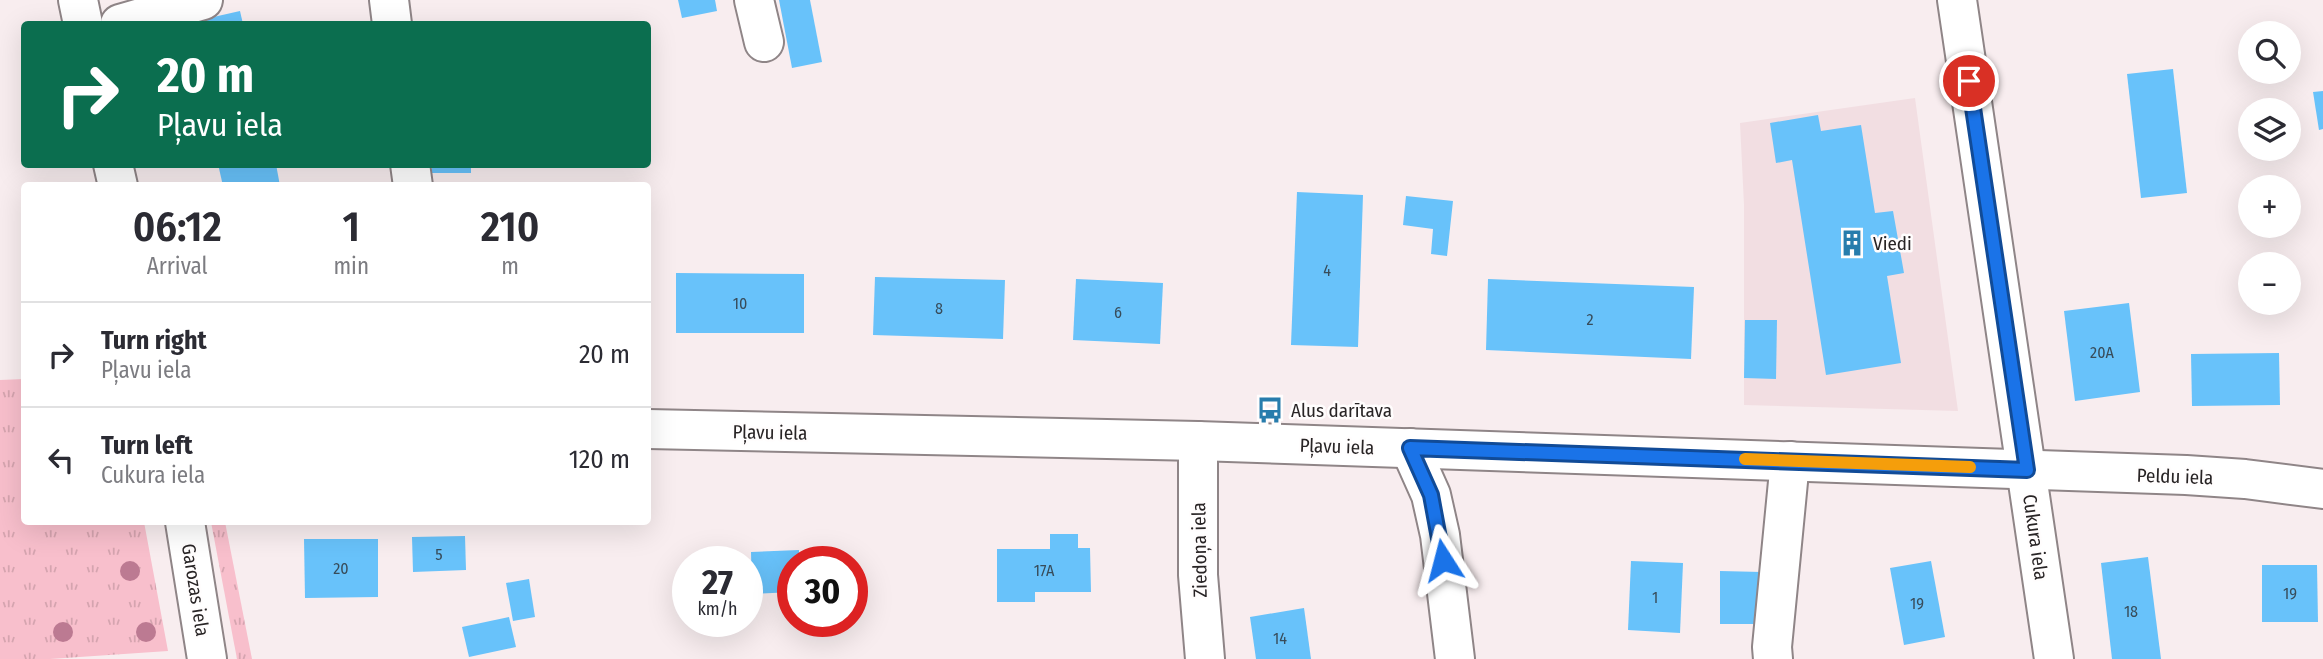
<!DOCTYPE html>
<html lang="en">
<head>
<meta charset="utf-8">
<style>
  body { margin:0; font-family:"Fira Sans Condensed",sans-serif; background:#f2f2f3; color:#2b2b33; height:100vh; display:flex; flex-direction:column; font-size:26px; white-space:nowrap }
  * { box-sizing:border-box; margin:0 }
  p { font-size:23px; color:#7c7c81 }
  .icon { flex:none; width:38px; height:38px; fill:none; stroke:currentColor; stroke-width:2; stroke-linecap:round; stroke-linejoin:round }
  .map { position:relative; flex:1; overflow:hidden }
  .side { position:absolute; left:21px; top:182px; width:630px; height:343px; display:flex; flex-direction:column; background:#fff; border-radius:7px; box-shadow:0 7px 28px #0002 }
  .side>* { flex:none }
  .hud { position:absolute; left:21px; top:21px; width:630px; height:147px; border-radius:7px; box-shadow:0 7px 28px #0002; background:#0b6e4f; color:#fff; overflow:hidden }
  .controls { position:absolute; left:2238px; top:21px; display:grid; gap:14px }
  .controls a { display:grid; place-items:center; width:63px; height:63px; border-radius:50%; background:#fff; box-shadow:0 7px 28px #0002; font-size:35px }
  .speed { position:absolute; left:672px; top:546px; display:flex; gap:14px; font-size:35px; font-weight:700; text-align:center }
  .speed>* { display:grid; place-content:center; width:91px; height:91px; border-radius:50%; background:#fff; box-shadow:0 7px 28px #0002; line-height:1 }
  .speed small { font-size:18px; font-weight:400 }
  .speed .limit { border:10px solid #d22; background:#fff; color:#111 }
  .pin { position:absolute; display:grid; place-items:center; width:60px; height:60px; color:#fff; margin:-30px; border:4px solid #fff; border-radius:50%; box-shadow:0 2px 7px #0007 }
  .me { position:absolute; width:77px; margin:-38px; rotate:351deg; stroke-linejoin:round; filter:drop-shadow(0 0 5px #0008) }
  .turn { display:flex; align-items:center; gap:24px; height:147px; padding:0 21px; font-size:32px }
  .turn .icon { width:91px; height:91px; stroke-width:2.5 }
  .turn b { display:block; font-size:49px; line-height:60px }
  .eta { display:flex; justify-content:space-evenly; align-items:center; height:119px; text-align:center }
  .eta b { font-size:42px; font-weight:600; line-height:49px }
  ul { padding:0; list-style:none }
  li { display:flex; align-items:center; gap:21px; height:105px; padding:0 21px; border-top:2px solid #e1e1e2 }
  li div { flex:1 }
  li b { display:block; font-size:26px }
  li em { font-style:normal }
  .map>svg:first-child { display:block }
  .built { fill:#f2dee2 }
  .grass { fill:url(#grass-tufts) }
  .building { fill:#68c2fa }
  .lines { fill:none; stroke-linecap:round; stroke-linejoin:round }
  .minor-casing { stroke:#8f8587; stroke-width:42 }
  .major-casing { stroke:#8f8587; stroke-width:42 }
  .minor { stroke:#fff; stroke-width:38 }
  .major { stroke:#fff; stroke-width:38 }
  .tree { fill:#bc7a92 }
  .route-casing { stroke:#114b97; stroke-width:18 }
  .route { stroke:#1a73e8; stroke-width:12 }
  .slow { stroke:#f59e0b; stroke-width:12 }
  .labels { text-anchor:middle; stroke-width:5; stroke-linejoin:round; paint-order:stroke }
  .number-label { font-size:16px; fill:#384c5a }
  .poi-label { font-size:19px; fill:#282425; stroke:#fffdfd; text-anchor:start }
  .street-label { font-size:19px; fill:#282425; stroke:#fffdfd }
</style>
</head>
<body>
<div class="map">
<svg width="2323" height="659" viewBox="0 0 2323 659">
  <defs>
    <pattern id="grass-tufts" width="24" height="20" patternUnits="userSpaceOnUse" patternTransform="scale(1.75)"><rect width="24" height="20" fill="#f8bfcc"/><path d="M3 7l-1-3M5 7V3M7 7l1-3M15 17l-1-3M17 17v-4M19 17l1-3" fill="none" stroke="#d5a4af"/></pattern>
  </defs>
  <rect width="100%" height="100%" fill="#f8edef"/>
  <!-- built -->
  <path class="built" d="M1915,98L1958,411L1744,405V205L1740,123Z"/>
  <!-- grass -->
  <g class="grass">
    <path d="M24,379V522H144L168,651L50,659H0V380Z"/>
    <path d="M211,522H225L252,659H237Z"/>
  </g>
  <!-- building -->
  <g class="building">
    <path d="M678,0H715L717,11L682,18Z"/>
    <path d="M779,0H810L822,62L792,68Z"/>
    <path d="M240,11L243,24H187V23Z"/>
    <path d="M2173,69L2187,193L2141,198L2127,74Z"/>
    <path d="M2323,91V129L2319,130L2313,92Z"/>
    <path d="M1818,115L1821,131L1861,125L1875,213L1893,211L1904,273L1887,276L1901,363L1826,375L1792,160L1776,163L1770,123Z"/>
    <path d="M218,164H276L280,186H223Z"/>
    <rect x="432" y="164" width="39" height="9"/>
    <path d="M1297,192L1363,195L1358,347L1291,345Z"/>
    <path d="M1406,196L1453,201L1447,256L1431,254L1433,229L1403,225Z"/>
    <path d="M676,273L804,274V333H676Z"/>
    <path d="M875,277L1005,280L1003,339L873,335Z"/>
    <path d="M1076,279L1163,283L1160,344L1073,340Z"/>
    <path d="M1488,279L1694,287L1691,359L1486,350Z"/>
    <path d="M2129,303L2140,392L2075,401L2064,311Z"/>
    <path d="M1745,320H1777L1776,379L1744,378Z"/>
    <path d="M2279,353L2280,405L2192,406L2191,354Z"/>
    <path d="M1050,534H1078V548H1090L1091,592H1035V602H997V549H1050Z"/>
    <path d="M465,536L466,570L413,572L412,537Z"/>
    <path d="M304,539H378V597L305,598Z"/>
    <path d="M799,550V562H793V592L752,594L751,552Z"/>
    <path d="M2148,557L2161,659H2112L2101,563Z"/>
    <path d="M1631,561L1683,563L1680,633L1628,630Z"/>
    <path d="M1931,561L1945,637L1904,645L1890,568Z"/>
    <path d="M2262,565H2317L2318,622H2262Z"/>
    <path d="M1720,571L1762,572V624H1720Z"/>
    <path d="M529,579L535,617L513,621L506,583Z"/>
    <path d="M1304,608L1311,659H1256L1250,617Z"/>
    <path d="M509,617L516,647L469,657L462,627Z"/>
  </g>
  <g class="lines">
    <!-- minor casing -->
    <g class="minor-casing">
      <g id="minor">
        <path d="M389,0L392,24"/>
        <path d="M754,0L764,42"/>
        <path d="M1957,0L2054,659"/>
        <path d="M120,24L203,0"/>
        <path d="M410,164L413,186"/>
        <path d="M648,429L1198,441L2186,475L2245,479L2323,489"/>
        <path d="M1198,441V575L1205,659"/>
        <path d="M1410,448L1431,495L1440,535L1455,659"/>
        <path d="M1773,659L1772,647L1790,461"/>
      </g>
    </g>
    <!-- major casing -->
    <g class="major-casing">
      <g id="major">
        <path d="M78,0L83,24"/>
        <path d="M113,164L118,186"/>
        <path d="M185,522L207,659"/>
      </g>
    </g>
    <!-- minor -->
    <use href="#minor" class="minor"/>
    <!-- major -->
    <use href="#major" class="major"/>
  </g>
  <!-- trees -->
  <g class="tree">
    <circle cx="130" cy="571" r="10"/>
    <circle cx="63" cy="632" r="10"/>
    <circle cx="146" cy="632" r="10"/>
  </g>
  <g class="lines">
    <!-- route casing -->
    <g class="route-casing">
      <path id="route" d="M1443,560L1431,495L1410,448L2027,470L1969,81"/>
    </g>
    <!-- route -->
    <use href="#route" class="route"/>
    <!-- slow -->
    <path class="slow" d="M1745,459L1970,467"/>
  </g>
  <!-- icons -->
  <defs>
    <g id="building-bare" transform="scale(2.1)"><path d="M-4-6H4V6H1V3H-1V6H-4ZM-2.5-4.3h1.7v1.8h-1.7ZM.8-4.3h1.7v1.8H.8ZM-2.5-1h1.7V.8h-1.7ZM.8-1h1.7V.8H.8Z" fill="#277cac" stroke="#fffdfd" stroke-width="2.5" paint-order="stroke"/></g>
    <g id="bus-bare" transform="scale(2.1)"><path d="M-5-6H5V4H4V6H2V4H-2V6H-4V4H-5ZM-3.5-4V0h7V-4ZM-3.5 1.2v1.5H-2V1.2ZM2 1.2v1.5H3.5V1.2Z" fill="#277cac" stroke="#fffdfd" stroke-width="2.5" paint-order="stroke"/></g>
  </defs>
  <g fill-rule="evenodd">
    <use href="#building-bare" x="1852" y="243"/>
    <use href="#bus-bare" x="1270" y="410"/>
  </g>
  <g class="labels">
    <!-- number labels -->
    <g class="number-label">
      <text x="1327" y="276">4</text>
      <text x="740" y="309">10</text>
      <text x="939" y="314">8</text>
      <text x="1118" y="318">6</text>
      <text x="1590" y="325">2</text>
      <text x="2102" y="358">20A</text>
      <text x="439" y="560">5</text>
      <text x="341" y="574">20</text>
      <text x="1044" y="576">17A</text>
      <text x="2290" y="599">19</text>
      <text x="1655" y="603">1</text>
      <text x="1917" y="609">19</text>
      <text x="2131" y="617">18</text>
      <text x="1280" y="644">14</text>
    </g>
    <!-- poi labels -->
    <g class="poi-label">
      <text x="1873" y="250">Viedi</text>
      <text x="1291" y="417">Alus darītava</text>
    </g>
    <!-- street labels -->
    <g class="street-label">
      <text transform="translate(770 432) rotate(1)" y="7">Pļavu iela</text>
      <text transform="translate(1337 446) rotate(2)" y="7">Pļavu iela</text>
      <text transform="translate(2175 476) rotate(2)" y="7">Peldu iela</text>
      <text transform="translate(2036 537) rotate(82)" y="7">Cukura iela</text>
      <text transform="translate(1199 550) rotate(-91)" y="7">Ziedoņa iela</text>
      <text transform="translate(196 590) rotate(81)" y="7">Garozas iela</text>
    </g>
  </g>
</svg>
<div class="controls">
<a><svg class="icon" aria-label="search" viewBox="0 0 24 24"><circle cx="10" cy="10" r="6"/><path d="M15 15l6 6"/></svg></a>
<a><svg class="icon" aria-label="layers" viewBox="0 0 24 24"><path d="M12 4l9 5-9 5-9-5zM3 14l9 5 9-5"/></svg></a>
<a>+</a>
<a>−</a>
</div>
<div class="speed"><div>27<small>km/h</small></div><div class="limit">30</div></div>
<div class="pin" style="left:1969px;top:81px;background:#d93025"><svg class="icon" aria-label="arrive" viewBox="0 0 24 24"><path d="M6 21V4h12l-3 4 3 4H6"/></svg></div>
<svg class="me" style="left:1443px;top:560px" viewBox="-20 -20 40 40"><path d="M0-17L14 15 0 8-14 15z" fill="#1a73e8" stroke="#fff" stroke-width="4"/></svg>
<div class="hud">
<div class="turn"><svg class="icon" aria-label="right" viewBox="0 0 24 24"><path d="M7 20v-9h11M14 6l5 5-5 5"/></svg><div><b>20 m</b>Pļavu iela</div></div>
</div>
<section class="side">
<div class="eta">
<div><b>06:12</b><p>Arrival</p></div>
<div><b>1</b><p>min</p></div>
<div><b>210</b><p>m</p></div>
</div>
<ul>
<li><svg class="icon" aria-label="right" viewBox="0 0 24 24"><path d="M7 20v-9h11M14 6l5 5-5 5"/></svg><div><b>Turn right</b><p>Pļavu iela</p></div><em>20 m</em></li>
<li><svg class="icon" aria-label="left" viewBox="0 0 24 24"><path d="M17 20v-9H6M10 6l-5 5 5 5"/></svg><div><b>Turn left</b><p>Cukura iela</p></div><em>120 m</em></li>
</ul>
</section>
</div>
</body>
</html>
